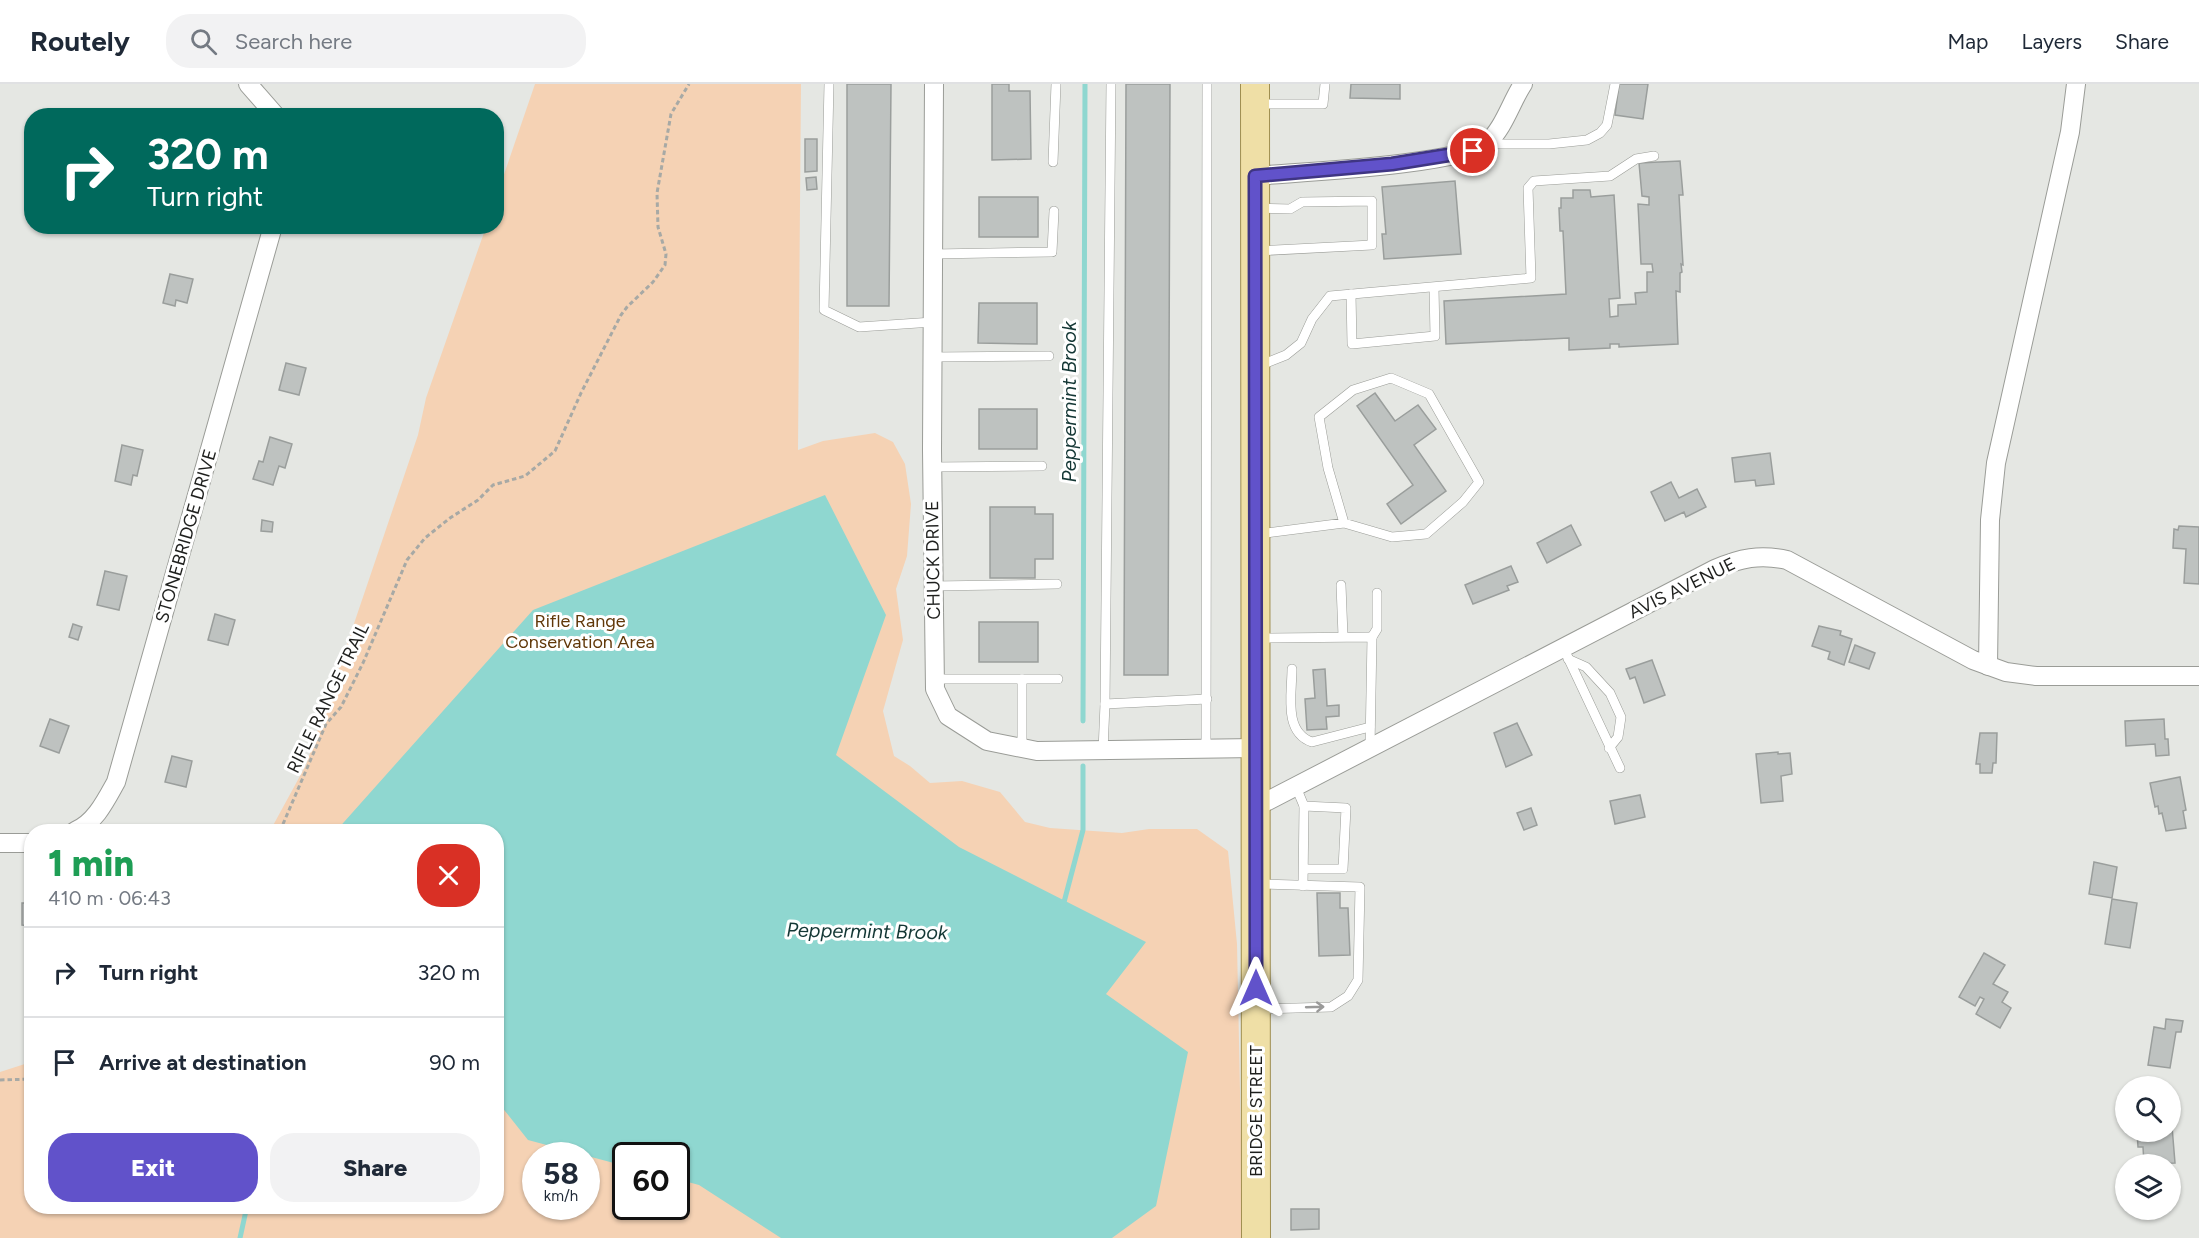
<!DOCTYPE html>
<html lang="en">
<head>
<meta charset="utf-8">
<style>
  body { margin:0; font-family:Figtree,sans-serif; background:#f2f2f3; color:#1f2937; height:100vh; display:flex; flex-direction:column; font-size:22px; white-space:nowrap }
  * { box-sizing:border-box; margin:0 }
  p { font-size:20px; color:#747a83 }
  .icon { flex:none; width:33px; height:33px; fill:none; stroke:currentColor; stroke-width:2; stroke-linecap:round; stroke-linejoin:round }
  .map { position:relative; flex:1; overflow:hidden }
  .drawer { position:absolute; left:24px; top:740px; width:480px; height:390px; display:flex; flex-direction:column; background:#fff; border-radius:24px; box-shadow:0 2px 4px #0004 }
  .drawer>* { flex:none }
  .banner { position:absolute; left:24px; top:24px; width:480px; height:126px; border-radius:24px; box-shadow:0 2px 4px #0004; background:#00695c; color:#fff; overflow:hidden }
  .buttons { position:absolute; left:2115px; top:992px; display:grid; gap:12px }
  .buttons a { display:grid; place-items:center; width:66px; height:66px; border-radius:50%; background:#fff; box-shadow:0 2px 4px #0004; font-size:30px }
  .speed { position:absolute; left:522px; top:1058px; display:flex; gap:12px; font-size:30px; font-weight:700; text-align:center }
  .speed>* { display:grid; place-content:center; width:78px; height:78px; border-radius:50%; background:#fff; box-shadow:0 2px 4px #0004; line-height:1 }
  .speed small { font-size:15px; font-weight:400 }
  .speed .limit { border:3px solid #111; border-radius:9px; background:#fff; color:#111 }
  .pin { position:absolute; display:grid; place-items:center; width:51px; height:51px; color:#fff; margin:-26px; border:3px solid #fff; border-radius:50%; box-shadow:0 2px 6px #0007 }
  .me { position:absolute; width:66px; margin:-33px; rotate:0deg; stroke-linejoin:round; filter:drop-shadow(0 0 4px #0008) }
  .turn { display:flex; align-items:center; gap:21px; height:126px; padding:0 24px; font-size:27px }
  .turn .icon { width:78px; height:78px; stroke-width:2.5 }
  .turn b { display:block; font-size:42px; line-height:51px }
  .round { display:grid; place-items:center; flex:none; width:63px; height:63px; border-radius:24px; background:#f2f2f3 }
  .headline { display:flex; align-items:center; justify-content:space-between; height:102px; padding:0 24px }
  h1 { font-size:36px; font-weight:800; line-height:45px; color:#1e9e55 }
  .cta { display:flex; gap:12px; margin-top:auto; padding:12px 24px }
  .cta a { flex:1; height:69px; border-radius:24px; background:#6152ca; color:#fff; font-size:24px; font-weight:800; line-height:69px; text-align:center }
  .cta a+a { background:#f2f2f3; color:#1f2937 }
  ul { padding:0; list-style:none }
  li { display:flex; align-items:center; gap:18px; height:90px; padding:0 24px; border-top:2px solid #e0e1e3 }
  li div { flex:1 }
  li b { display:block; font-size:22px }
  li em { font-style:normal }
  header { display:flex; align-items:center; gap:36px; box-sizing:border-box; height:84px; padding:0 30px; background:#fff; border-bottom:2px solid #e0e1e3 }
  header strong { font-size:28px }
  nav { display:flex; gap:33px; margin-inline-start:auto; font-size:21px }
  .search { width:420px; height:54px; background:#f2f2f3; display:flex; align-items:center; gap:15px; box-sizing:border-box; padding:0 21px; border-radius:24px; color:#747a83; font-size:22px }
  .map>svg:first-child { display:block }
  .green { fill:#f5d2b4; fill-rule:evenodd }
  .water { fill:#8fd7d0 }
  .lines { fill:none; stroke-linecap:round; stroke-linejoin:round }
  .stream { stroke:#8fd7d0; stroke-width:5 }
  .building { fill:#bec2c0; stroke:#9a9e9c; stroke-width:1.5 }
  .service-casing { stroke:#9a9c97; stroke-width:10 }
  .minor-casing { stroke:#9a9c97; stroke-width:20 }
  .primary-casing { stroke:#9f8e50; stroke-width:30 }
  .path { stroke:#a7a9a5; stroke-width:3; stroke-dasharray:4.5 3; stroke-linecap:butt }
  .service { stroke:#fff; stroke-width:9 }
  .minor { stroke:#fff; stroke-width:18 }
  .primary { stroke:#efdfa6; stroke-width:28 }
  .oneway { stroke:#9a9a99 }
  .route-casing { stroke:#3f3583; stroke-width:15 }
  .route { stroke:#6152ca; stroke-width:10 }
  .labels { text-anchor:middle; stroke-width:6; stroke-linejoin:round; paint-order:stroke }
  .street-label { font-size:18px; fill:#1e1f1d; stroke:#fff }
  .park-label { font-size:18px; fill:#613809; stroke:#fff }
  .water-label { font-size:20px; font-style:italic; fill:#143735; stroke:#fff }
</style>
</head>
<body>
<header>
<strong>Routely</strong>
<div class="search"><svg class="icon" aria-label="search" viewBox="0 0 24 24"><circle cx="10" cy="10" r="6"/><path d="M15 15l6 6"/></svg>Search here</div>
<nav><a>Map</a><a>Layers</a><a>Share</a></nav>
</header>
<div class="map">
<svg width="2199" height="1154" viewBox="0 0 2199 1154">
  <rect width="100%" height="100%" fill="#e5e7e3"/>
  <!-- green -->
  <path class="green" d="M535,0H801L798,366L823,357L875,349L893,358L905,380L911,420L907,472L896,505L903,556L883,627L894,672L910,682L930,699L962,697L1000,708L1025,738L1050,744L1122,749L1149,745H1197L1228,767L1237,860L1243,1154H0V988L31,978L32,1122H496V747H270L306,681L418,351L426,314L486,143L496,142L497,111ZM536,1071H586V1122H536ZM626,1071H676V1122H626Z"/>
  <!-- water -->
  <path class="water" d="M825,411L886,531L836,671L959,763L1146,858L1106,910L1188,968L1156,1122L1112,1154H781L699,1101L677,1095L676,1071H626L625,1082L528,1056L497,1017L496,747H336L533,526Z"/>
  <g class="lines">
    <!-- stream -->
    <g class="stream">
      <path d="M1083,637L1085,0"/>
      <path d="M1063,822L1083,746V682"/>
      <path d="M240,1154L247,1122"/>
    </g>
  </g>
  <!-- building -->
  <g class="building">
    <path d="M847,0H891L889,222H847Z"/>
    <path d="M992,0H1009V7H1030L1031,75L992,76Z"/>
    <path d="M1126,0H1170L1168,591H1124Z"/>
    <path d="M1351,0H1400V15L1350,14Z"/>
    <path d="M1619,0H1648L1643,35L1615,31Z"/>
    <path d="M805,55H817V87L805,88Z"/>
    <path d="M1680,77L1683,111H1679L1683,181L1681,180L1682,188L1680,189V208L1676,207L1678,260L1619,263V260H1610V264L1569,266V254L1446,260L1444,217L1566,210L1563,147H1560L1559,124H1561V114H1573V106H1590L1591,113L1614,111L1620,214L1609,215L1610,233L1618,232V221L1636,220L1635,209L1647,208V188H1653L1652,180H1641L1638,120L1649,121V113L1642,112L1639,79Z"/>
    <path d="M816,93L817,105L807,106L806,94Z"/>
    <path d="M1455,97L1461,170L1384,175L1382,150H1386L1382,103Z"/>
    <rect x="979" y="113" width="59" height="40"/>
    <path d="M170,190L193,195L187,219L176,216L175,222L163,219Z"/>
    <path d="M979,219H1037V260L978,259Z"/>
    <path d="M286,279L306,284L299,311L279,306Z"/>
    <path d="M1375,309L1395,337L1418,321L1436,345L1414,361L1446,407L1401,440L1387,420L1413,401L1357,322Z"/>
    <rect x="979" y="325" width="58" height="40"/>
    <path d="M270,353L292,360L285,384L279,382L273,401L253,395L259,377L263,378Z"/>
    <path d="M122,361L143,366L137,392L133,391L131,401L115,397Z"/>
    <path d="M1770,369L1774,400L1756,402L1755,396L1735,398L1732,374Z"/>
    <path d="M1671,398L1679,414L1697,405L1706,423L1686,433L1684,428L1665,437L1651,408Z"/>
    <path d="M990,423H1035V430H1053V475H1035V494H990Z"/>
    <path d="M262,436L273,438L272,448L261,447Z"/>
    <path d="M1571,441L1581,461L1547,479L1537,459Z"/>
    <path d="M2179,442L2199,443V500L2184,499L2186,465L2173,464L2174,445L2178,446Z"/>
    <path d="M1511,482L1518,498L1507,502L1509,506L1473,520L1465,501Z"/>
    <path d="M105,487L127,492L119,526L97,521Z"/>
    <path d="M215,530L235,536L228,561L208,556Z"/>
    <rect x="979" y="538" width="59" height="40"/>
    <path d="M73,540L82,543L78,556L69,553Z"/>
    <path d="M1819,542L1841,547L1840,551L1852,555L1844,581L1828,575L1830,568L1812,562Z"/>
    <path d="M1855,561L1875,569L1869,585L1849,578Z"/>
    <path d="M1652,576L1665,611L1644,619L1635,593L1630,595L1626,585Z"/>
    <path d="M1325,585L1327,622L1339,621V632L1326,633L1327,645L1307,646L1305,615L1315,614L1313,586Z"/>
    <path d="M50,635L69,642L59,669L40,662Z"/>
    <path d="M2164,635L2165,655H2168L2169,671L2156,672L2155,660L2126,662L2125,637Z"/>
    <path d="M1517,639L1532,671L1506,683L1494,649Z"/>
    <path d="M1980,649H1997L1996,679H1993L1992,689H1980V680H1976Z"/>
    <path d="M1778,668V670L1790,669L1792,690L1781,692L1783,717L1761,719L1756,670Z"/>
    <path d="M172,672L192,677L186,703L165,698Z"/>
    <path d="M2180,693L2186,726L2183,727L2186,744L2166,747L2162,729L2159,730L2158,722L2155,723L2150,699Z"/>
    <path d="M1640,711L1645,733L1615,740L1610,717Z"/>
    <path d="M1531,724L1537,741L1524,746L1517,729Z"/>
    <path d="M2094,778L2117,783L2112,814L2089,810Z"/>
    <path d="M1317,809H1340V824H1348L1350,871L1319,872Z"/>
    <path d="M2112,815L2137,819L2130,864L2105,860Z"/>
    <path d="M22,819H32V842L22,841Z"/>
    <path d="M1984,869L2005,881L1993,900L2008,908L2002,918L2011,924L2000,944L1976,930L1984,915L1980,913L1975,922L1959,913Z"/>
    <path d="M2166,935L2183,937L2181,948H2176L2170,984L2148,981L2154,943L2165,945Z"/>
    <path d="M2170,1018L2175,1079L2144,1080L2143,1063H2138L2137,1047H2170Z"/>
    <path d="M1291,1125H1319V1145L1291,1146Z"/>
  </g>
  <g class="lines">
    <!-- service casing -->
    <g class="service-casing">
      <g id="service">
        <path d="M829,0L824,226L859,243L933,238"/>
        <path d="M1258,20H1323L1325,0"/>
        <path d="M1489,60H1549L1587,56L1600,49L1607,41L1615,0"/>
        <path d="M1053,78L1056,0"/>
        <path d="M1257,124L1290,125L1302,118L1372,117V161L1258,167"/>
        <path d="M934,170L1052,168L1054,127"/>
        <path d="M1351,210L1352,260L1435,252L1434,204"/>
        <path d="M933,273L1049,272"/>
        <path d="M1261,281L1286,271L1301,259L1312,235L1330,212L1531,194L1528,104L1534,97L1610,92L1636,75L1654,72"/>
        <path d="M932,383L1042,382"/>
        <path d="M1259,450L1344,439L1392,453L1426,450L1463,418L1479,398L1429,310L1391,294L1353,306L1319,333L1328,384L1344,439"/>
        <path d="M1341,501L1343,552"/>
        <path d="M933,502L1057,500"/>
        <path d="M1372,553L1377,545V509"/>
        <path d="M1258,554L1372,553L1370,663"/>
        <path d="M1563,563L1620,684"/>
        <path d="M1568,575L1586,583L1610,609L1621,633L1618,653L1609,664"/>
        <path d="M1292,585C1292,609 1283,648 1312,658L1370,643"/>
        <path d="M935,595H1058"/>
        <path d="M1022,595V664"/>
        <path d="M1105,620L1207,615"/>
        <path d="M1206,666L1207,0"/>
        <path d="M1103,667L1105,620L1111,0"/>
        <path d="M1296,703L1304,722L1303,802"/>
        <path d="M1304,785H1343L1346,724L1304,722"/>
        <path d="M1259,925L1331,923L1348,912L1358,896L1360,803L1260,800"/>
      </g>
    </g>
    <!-- minor casing -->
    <g class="minor-casing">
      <g id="minor">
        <path d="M248,0L276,32"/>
        <path d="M934,0L932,366L935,605L948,632L987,657L1037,667L1256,664"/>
        <path d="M1255,92C1298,88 1460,81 1487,59C1504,44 1511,18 1523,0"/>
        <path d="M1988,582L1990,436L1996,379L2070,48L2076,0"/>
        <path d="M1256,723L1715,485C1740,474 1760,470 1787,476L1973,576L2006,588L2036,592H2199"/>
        <path d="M75,747C95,739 106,716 116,698L273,142"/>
        <path d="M0,759H32"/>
      </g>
    </g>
    <!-- primary casing -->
    <g class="primary-casing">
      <path id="primary" d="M1255,0L1256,1154"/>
    </g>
    <!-- path -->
    <g class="path">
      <path d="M280,747L326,640L341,623L363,579L407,476L425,454L450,434L478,416L493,401L525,392L555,367L581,309L621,231L627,223L653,198L665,181L666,170L658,143L657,109L671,30L689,0"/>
      <path d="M0,996L32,995"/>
    </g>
    <!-- service -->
    <use href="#service" class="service"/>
    <!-- minor -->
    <use href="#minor" class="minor"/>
    <!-- primary -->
    <use href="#primary" class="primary"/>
  </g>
  <!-- one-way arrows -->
  <defs><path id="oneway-shaft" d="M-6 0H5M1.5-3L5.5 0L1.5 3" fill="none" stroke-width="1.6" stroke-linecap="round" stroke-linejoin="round" transform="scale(1.5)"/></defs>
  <use class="oneway" href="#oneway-shaft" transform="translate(1315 923) rotate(-2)"/>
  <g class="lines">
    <!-- route casing -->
    <g class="route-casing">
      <path id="route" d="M1256,904L1255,92L1392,80L1473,67"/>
    </g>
    <!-- route -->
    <use href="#route" class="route"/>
  </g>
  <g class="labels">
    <!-- street labels -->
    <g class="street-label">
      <text transform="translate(186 452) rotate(-74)" y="6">STONEBRIDGE DRIVE</text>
      <text transform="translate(933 476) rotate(-91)" y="6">CHUCK DRIVE</text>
      <text transform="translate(1682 504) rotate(-26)" y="6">AVIS AVENUE</text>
      <text transform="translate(328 614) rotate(-64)" y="6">RIFLE RANGE TRAIL</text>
      <text transform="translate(1256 1027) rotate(-90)" y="6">BRIDGE STREET</text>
    </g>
    <!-- park labels -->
    <g class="park-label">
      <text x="580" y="543">Rifle Range<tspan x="580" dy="21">Conservation Area</tspan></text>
    </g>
    <!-- water labels -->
    <g class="water-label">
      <text transform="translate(1069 318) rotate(-90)" y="7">Peppermint Brook</text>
      <text transform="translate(867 847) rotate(1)" y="7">Peppermint Brook</text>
    </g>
  </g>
</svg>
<div class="buttons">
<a><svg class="icon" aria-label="search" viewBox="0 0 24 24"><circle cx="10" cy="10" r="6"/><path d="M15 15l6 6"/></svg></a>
<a><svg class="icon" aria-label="layers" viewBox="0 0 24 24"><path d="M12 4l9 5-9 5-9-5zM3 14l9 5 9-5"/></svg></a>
</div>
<div class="speed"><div>58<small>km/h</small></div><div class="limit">60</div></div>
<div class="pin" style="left:1473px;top:67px;background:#d93025"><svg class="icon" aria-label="arrive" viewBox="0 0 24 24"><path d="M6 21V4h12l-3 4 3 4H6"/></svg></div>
<svg class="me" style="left:1256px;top:904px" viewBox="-20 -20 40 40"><path d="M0-17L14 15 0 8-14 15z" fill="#6152ca" stroke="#fff" stroke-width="4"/></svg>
<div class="banner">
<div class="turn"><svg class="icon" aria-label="right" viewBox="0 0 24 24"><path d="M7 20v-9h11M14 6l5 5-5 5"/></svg><div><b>320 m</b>Turn right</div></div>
</div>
<section class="drawer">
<div class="headline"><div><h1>1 min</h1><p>410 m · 06:43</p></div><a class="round" style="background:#d93025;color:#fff"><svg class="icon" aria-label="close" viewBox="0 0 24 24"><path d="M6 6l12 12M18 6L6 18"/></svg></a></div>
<ul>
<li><svg class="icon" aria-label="right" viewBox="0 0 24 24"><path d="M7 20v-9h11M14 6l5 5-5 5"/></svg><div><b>Turn right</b></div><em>320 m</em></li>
<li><svg class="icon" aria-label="arrive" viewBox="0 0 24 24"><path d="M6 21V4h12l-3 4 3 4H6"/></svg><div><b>Arrive at destination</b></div><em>90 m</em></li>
</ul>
<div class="cta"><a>Exit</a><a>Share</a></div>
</section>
</div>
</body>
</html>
